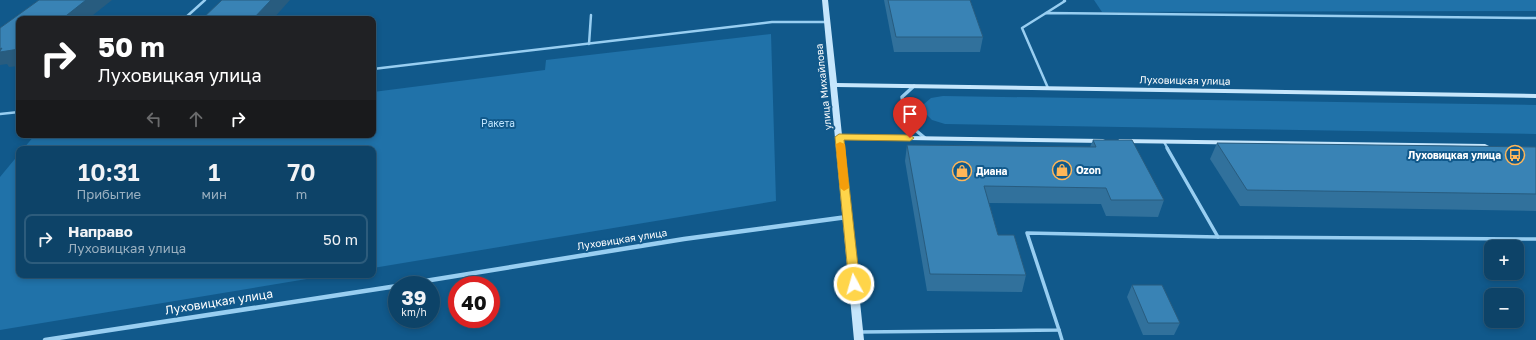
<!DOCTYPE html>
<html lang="ru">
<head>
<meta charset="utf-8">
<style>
  body { margin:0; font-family:"Golos Text",sans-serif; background:#1b4e71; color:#f1f3f6; height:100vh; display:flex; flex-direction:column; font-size:15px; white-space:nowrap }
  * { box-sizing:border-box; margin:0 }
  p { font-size:13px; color:#9ab0c0 }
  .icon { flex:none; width:22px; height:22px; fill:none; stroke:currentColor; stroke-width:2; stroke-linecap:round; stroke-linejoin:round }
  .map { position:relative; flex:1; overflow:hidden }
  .side { position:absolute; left:16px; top:146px; width:360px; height:132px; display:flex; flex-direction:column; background:#0d4368; border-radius:8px; box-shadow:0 2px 6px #0003,0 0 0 1px #2d5c7c }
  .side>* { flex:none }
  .hud { position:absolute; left:16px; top:16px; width:360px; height:122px; border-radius:8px; box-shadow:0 2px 6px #0003,0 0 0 1px #2d5c7c; background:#202124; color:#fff; overflow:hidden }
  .tools { position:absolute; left:1484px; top:240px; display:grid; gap:8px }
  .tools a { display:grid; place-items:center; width:40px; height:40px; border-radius:8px; background:#0d4368; box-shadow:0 2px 6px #0003,0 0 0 1px #2d5c7c; font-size:20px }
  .speed { position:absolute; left:388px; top:276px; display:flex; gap:8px; font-size:20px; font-weight:700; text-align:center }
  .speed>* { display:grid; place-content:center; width:52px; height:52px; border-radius:50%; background:#0d4368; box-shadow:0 2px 6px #0003,0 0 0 1px #2d5c7c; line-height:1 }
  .speed small { font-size:10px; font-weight:400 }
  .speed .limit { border:6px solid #d22; background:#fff; color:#111 }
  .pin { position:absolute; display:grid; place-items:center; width:34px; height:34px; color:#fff; margin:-41px -17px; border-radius:50% 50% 50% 0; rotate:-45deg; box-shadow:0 0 4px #0007 }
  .pin .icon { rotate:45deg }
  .me { position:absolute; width:44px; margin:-22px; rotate:354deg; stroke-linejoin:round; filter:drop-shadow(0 0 3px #0008) }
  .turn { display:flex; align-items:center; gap:14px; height:84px; padding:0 16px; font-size:18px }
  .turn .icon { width:52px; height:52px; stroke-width:2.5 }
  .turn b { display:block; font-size:28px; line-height:34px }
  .lanes { display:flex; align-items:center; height:38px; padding:0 16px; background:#0003; justify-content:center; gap:20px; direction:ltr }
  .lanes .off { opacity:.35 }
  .eta { display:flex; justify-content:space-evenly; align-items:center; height:68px; text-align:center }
  .eta b { font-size:24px; font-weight:600; line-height:28px }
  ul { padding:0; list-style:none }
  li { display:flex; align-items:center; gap:12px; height:50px; margin:0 8px 6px; padding:0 8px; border:2px solid #2d5c7c; border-radius:8px }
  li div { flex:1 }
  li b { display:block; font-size:15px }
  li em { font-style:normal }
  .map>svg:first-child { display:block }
  .green { fill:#2072a9 }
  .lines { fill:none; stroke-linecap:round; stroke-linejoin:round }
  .lane-far1 { stroke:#98cef1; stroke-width:2.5 }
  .lane { stroke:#98cef1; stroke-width:3.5 }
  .street-far1 { stroke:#98cef1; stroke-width:3.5 }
  .street { stroke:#98cef1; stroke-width:4.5 }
  .secondary { fill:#c6e6fc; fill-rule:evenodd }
  .wall { fill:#31719c }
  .shaded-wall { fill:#285c7f }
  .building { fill:#3983b5; stroke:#285c7f }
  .route { fill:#ffd54a; stroke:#a68a30 }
  .slow { fill:#f59e0b }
  .labels { text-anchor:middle; stroke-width:4; stroke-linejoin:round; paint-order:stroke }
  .street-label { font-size:10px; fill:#fff; stroke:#11598b }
  .park-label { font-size:10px; fill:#bfe4fd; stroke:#11598b }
  .poi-label { font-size:10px; font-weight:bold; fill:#fff; stroke:#11598b; text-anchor:start }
  .near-street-label { font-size:12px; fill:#fff; stroke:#11598b }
</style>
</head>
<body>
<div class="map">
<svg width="1536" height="340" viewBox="0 0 1536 340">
  <rect width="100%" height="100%" fill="#11598b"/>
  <!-- green -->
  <g class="green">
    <path d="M1094,0H1536V11L1102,12Z"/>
    <path d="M771,34L776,201L373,268V149H23L35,135H373V92L545,70L546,60Z"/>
    <path d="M943,96L1536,105V134L945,124L932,120L924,112V104L931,98Z"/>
    <path d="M19,154V275H331L0,330V177Z"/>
  </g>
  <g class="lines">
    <!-- lane-far1 -->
    <g class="lane-far1">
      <path d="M1046,13L1065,1L1064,0"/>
      <path d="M184,19L205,0"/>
      <path d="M589,44L591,15"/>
      <path d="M373,69L772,22H828"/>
      <path d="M1048,88L1022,28L1046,13L1536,18"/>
      <path d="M0,114L19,112"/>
      <path d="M1164,142L1168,149"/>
    </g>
    <!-- lane -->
    <g class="lane">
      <path d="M1167,148L1218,237"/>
      <path d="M1059,330L1062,340"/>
      <path d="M860,332L1059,330L1027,233L1218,237L1536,239"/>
    </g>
    <!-- street-far1 -->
    <path class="street-far1" d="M914,86L902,97L908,124L925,138"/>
    <!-- street -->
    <g class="street">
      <path d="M400,285L684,239L847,217"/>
      <path d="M45,340L397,286"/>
    </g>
    <!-- secondary -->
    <g class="secondary">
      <path d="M822,0H828L837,83L1536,94V98L837,87L842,135L1103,139L1107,141L1103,143L843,139L864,340H854Z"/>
      <path d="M1119,139L1485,144L1489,146L1485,148L1122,143H1119L1118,141Z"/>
    </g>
  </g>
  <!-- wall -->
  <g class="wall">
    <path d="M884,0H970L983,37L980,52H894Z"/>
    <path d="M1093,140L1164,200L1158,217L1106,216L1101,204L989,203L998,235L1026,275L1022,292L927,291L905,161L907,145L1090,147Z"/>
    <path d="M1217,143L1536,147V211L1240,206L1210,159Z"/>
    <path d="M1132,285L1180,323L1174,335H1143L1127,297Z"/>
  </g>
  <!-- shaded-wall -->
  <g class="shaded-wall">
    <path d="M86,0H112L88,19H62Z"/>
    <path d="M271,0H290L273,19H253Z"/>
    <path d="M2,48L19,49V66L9,67L7,64L0,65V49Z"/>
  </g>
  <!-- building -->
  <g class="building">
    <path d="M39,0H86L62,19H19V49L0,52V51L2,48L0,49V28Z"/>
    <path d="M222,0H271L253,19H202Z"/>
    <path d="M888,0H970L983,37H896Z"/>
    <path d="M105,17L104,19H84Z"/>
    <path d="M1093,140H1132L1164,200H1111L1106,188L984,186L998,235H1014L1026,275L930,274L907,145L1096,147Z"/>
    <path d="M1217,143L1536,147V194L1247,190Z"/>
    <path d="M1132,285H1162L1180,323H1148Z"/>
  </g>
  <!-- route -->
  <path class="route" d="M839,134L910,135L914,138L910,141L844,140L860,284L854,288L849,284L835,137Z"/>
  <!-- slow -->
  <path class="slow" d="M840,142L845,144L849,188L844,191L840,188L836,144Z"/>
  <!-- icons -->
  <defs>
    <g id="bus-ring" transform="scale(1)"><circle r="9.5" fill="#11598b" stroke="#ffb658" stroke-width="1.5"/><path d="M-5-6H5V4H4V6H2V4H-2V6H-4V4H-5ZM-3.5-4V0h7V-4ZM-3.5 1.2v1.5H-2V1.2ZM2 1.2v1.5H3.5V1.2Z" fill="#ffb658"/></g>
    <g id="shop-ring" transform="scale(1)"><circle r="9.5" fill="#11598b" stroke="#ffb658" stroke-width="1.5"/><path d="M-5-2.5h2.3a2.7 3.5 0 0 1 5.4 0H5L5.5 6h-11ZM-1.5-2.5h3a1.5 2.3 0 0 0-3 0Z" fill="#ffb658"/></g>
  </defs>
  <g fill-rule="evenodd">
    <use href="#bus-ring" x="1515" y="155"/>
    <use href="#shop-ring" x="1062" y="170"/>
    <use href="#shop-ring" x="962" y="171"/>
  </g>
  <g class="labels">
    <!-- street labels -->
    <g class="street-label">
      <text transform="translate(1185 80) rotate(1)" y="4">Луховицкая улица</text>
      <text transform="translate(823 87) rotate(-96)" y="4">улица Михайлова</text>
      <text transform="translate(622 239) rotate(-9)" y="4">Луховицкая улица</text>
    </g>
    <!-- park labels -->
    <g class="park-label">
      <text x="498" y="127">Ракета</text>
    </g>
    <!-- poi labels -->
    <g class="poi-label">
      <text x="1501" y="159" text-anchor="end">Луховицкая улица</text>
      <text x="1076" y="174">Ozon</text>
      <text x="976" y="175">Диана</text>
    </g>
    <!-- near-street labels -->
    <g class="near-street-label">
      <text transform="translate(219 302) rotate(-9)" y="4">Луховицкая улица</text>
    </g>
  </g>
</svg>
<div class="tools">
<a>+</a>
<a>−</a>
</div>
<div class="speed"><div>39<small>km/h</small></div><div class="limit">40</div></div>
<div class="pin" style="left:910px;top:138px;background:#d93025"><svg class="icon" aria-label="arrive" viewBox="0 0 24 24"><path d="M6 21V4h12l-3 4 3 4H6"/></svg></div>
<svg class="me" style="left:854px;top:284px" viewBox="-20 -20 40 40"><circle r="17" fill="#ffd54a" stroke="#fff" stroke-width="3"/><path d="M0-11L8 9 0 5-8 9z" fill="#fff"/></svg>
<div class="hud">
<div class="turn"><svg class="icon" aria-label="right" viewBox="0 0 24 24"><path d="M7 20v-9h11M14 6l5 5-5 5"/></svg><div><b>50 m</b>Луховицкая улица</div></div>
<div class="lanes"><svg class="icon off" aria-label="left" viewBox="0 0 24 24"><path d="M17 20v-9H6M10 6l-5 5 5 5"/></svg><svg class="icon off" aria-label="ahead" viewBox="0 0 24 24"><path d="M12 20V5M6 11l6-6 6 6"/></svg><svg class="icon" aria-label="right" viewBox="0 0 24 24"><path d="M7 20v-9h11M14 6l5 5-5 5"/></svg></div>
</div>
<section class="side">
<div class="eta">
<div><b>10:31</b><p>Прибытие</p></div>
<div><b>1</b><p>мин</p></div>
<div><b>70</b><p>m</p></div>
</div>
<ul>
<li><svg class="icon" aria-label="right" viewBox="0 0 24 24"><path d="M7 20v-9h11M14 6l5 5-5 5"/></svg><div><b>Направо</b><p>Луховицкая улица</p></div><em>50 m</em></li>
</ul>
</section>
</div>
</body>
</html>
